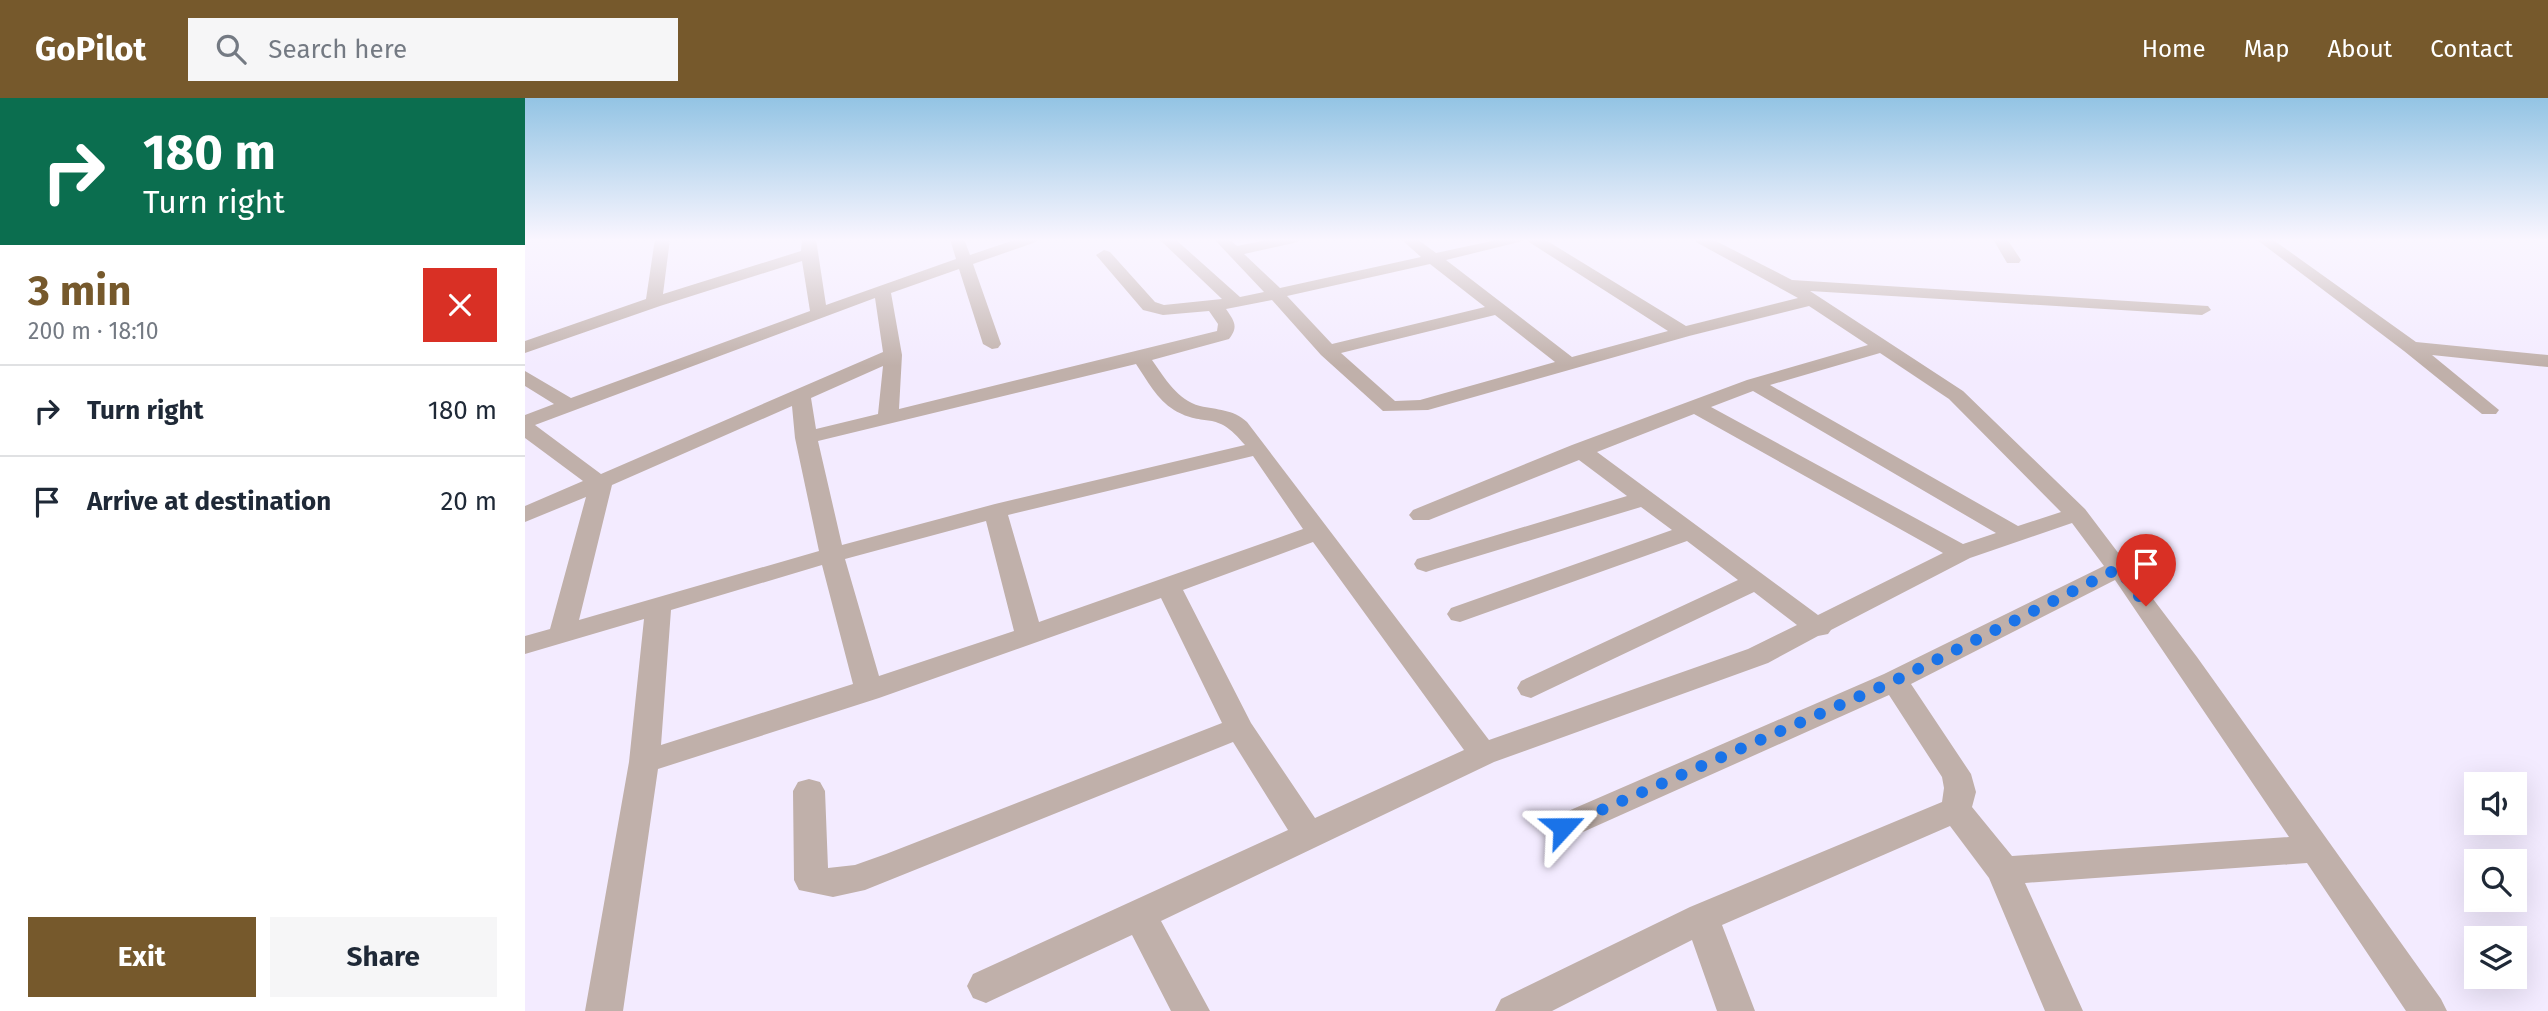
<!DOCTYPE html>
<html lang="en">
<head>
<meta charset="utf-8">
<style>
  body { margin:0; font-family:"Fira Sans",sans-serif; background:#f6f6f7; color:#1f2937; height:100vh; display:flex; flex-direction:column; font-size:26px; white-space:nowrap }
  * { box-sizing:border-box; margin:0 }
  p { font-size:23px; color:#747a83 }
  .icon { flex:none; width:38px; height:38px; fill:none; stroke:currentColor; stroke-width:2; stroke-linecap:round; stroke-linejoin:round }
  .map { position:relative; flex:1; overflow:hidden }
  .sheet { display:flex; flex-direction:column; background:#fff; width:525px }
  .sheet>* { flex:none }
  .hud { background:#0b6e4f; color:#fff; overflow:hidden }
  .fabs { position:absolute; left:1939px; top:674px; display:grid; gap:14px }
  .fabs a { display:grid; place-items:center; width:63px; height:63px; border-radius:0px; background:#fff; box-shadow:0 7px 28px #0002; font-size:35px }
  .pin { position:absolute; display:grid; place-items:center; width:60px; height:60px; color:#fff; margin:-72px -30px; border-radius:50% 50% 50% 0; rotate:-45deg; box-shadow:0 0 7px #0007 }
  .pin .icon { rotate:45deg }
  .me { position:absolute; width:77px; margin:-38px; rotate:66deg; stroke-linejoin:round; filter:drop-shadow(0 0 5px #0008) }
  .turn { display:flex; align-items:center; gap:24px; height:147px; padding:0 28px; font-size:32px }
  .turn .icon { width:91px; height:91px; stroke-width:2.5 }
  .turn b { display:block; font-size:49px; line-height:60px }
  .round { display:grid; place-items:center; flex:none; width:74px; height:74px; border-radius:0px; background:#f6f6f7 }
  .summary { display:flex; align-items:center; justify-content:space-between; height:119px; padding:0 28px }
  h1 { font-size:42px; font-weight:700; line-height:52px; color:#76592c }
  .button { display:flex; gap:14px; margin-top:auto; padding:14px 28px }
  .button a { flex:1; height:80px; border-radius:0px; background:#76592c; color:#fff; font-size:28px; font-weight:700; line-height:80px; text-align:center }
  .button a+a { background:#f6f6f7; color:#1f2937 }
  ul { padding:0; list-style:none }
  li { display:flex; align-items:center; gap:21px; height:91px; padding:0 28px; border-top:2px solid #e0e1e3 }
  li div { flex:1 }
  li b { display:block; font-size:26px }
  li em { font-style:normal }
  header { display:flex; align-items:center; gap:42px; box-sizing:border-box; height:98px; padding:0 35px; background:#76592c; color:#fff }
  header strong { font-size:33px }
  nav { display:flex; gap:38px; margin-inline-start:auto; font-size:24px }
  .search { width:490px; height:63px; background:#f6f6f7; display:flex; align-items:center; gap:18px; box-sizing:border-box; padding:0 24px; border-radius:0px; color:#747a83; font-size:26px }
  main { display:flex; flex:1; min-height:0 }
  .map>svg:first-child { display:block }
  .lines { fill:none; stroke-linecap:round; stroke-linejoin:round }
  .minor { fill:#c0b0aa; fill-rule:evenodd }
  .route { stroke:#1a73e8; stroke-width:12; stroke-dasharray:0 21.6 }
</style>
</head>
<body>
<header>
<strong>GoPilot</strong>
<div class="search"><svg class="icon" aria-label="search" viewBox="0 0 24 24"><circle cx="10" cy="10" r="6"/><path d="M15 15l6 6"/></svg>Search here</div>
<nav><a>Home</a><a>Map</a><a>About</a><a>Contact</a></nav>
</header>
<main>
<section class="sheet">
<div class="hud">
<div class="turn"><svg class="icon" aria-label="right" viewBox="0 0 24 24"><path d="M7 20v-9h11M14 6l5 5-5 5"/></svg><div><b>180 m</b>Turn right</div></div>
</div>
<div class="summary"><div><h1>3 min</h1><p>200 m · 18:10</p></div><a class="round" style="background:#d93025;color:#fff"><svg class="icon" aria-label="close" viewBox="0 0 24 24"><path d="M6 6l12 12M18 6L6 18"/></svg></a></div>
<ul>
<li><svg class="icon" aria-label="right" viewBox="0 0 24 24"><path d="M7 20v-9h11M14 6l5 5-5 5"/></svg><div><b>Turn right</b></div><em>180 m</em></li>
<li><svg class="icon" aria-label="arrive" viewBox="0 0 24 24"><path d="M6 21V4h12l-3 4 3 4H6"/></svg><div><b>Arrive at destination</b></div><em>20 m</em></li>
</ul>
<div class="button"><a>Exit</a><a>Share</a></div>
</section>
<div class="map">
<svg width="2023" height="913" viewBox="0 0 2023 913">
  <rect width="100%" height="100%" fill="#f3ebff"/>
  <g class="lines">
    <!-- minor -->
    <g class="minor">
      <path d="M130,141H145L138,196L276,153L277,141H291L301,207L431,161L425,141H439L445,157L492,141H513L511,144L448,166L476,246L473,250L467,251L458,246L434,171L366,195L377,257L374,311L692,233L693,226L684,213L638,217L618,212L571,157L579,152L585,154L630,204L639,207L697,201L634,141H650L715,199L739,194L689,141H704L712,148L747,141H775L773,144L719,156L755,190L896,159L876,141H892L911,155L976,141H1019L1161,228L1273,200L1171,144L1169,141H1187L1267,182L1683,208L1686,212L1677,217L1285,193L1438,293L1560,411L1672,559L1916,901L1922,913H1881L1782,765L1500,785L1558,913H1520L1464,780L1425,728L1197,827L1230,913H1192L1167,842L1027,913H970L976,901L1165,809L1417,704L1419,690L1417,679L1364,597L1049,738L1038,742L1027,738L1022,729L1027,720L1359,576L1579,468L1547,425L1445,460L1306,532L1303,536L1293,538L1243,565L969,664L636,823L685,913H646L607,837L461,905L448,900L442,888L448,876L763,732L708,644L340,792L308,799L274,792L269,782L268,693L273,684L284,681L295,684L300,693L303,770L330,767L361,756L697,625L636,500L354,600L133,671L98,913H60L104,664L119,521L0,556V538L25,531L61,399L0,424V408L58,383L0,340V317L29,306L0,288V273L46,300L285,213L277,163L135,208L0,255V243L121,201ZM1002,142L1004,144L1143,233L1047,259L921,162ZM905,166L960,209L807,246L762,198ZM350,200L358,254L76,376L10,327ZM747,202L796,257L858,313L903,312L1164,238L1284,208L1343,247L1222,282L1047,347L888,412L884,417L888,422H904L1054,362L1102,398L892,461L889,466L892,471L901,474L910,471L1116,409L1147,432L926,510L922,516L926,522L935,524L1162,443L1213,482L996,583L992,590L996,597L1006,600L1229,494L1272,527L1223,551L964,642L722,324C708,311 692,312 675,308C652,302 640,280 627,262L704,241C714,228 709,223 701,211ZM970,217L1030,264L895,302L870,303L816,255ZM1355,255L1424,301L1536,414L1493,428L1245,287ZM611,266C622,282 632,302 649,312C681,331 690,310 720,347L470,406L317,447L293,343ZM358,268L353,316L291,331L286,300ZM1228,293L1471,435L1438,446L1186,309ZM267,308L270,340L294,453L54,522L87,387ZM1169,316L1418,455L1293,517L1072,354ZM728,358L778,431L514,524L483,417ZM461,423L489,533L354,578L320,461ZM788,444L939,652L790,720L726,625L658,492ZM297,467L328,586L136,647L146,512ZM1590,482L1764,739L1487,758L1447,709L1451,694L1446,676L1386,586Z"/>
      <path d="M1468,141H1482L1496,162L1494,165H1482Z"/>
      <path d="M1731,141H1747L1891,244L2023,257V269L1907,257L1974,312L1971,316H1957L1879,253Z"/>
    </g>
  </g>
  <!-- sky -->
  <linearGradient id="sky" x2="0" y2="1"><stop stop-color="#93c4e4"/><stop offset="0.53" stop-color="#faf6ff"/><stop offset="1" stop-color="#faf6ff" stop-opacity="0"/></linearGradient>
  <rect width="2023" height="268" fill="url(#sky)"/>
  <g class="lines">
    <!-- route -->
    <path class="route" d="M1038,729L1369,583L1594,470L1621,508"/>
  </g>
</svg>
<div class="fabs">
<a><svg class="icon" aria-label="sound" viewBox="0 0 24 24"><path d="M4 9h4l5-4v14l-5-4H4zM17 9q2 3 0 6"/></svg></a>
<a><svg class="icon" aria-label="search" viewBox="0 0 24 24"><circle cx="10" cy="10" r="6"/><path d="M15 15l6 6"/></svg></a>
<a><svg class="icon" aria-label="layers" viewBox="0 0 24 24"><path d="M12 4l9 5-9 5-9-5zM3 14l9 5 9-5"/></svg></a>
</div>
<div class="pin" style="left:1621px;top:508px;background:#d93025"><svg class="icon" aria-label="arrive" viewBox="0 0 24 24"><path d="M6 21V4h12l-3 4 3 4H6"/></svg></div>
<svg class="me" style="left:1038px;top:729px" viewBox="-20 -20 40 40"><path d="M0-17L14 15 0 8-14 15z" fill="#1a73e8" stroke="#fff" stroke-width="4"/></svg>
</div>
</main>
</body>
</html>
